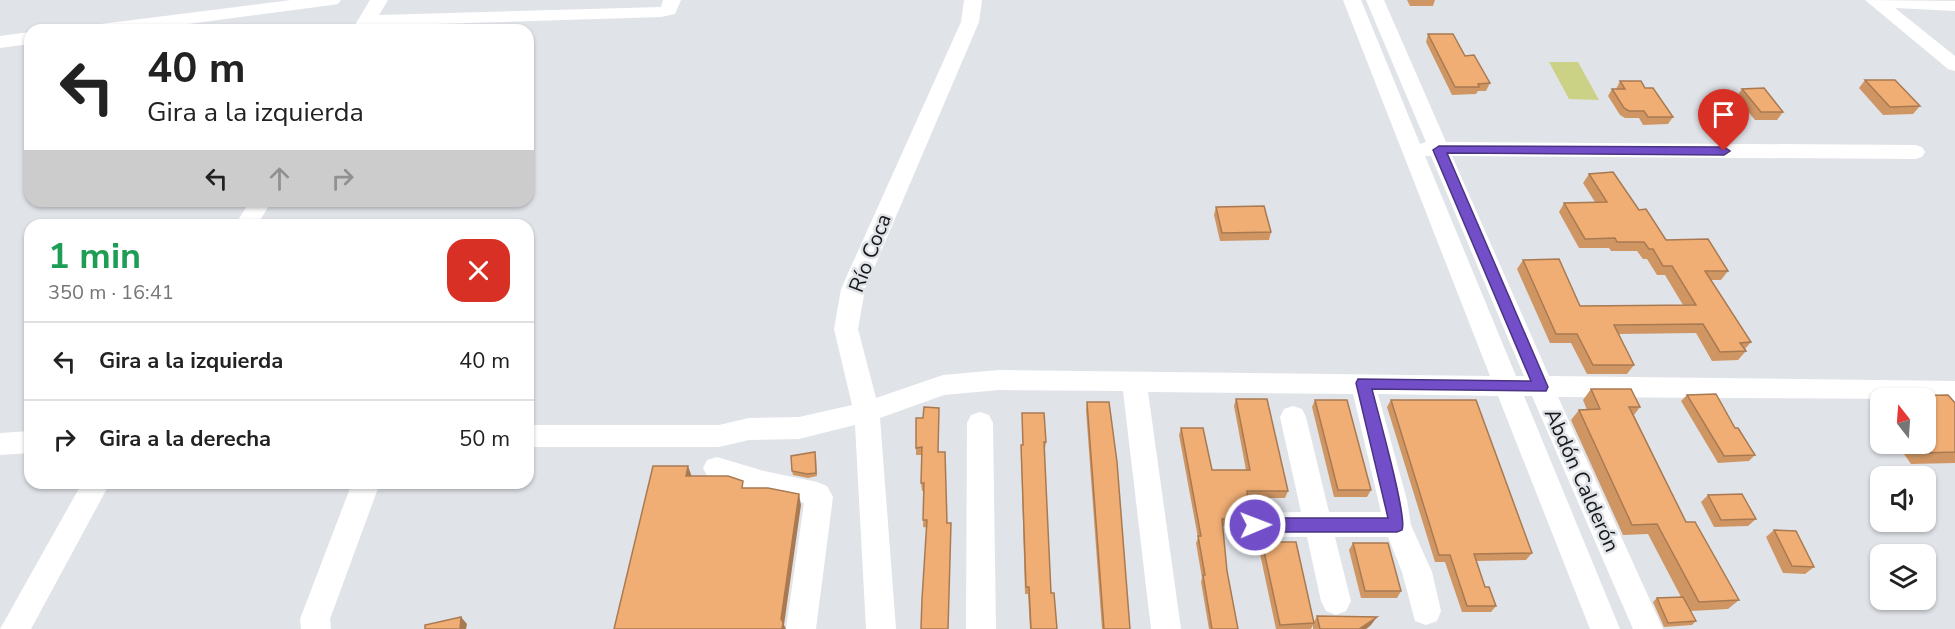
<!DOCTYPE html>
<html lang="es">
<head>
<meta charset="utf-8">
<style>
  body { margin:0; font-family:"Nunito Sans",sans-serif; background:#f6f6f6; color:#222; height:100vh; display:flex; flex-direction:column; font-size:22px; white-space:nowrap }
  * { box-sizing:border-box; margin:0 }
  p { font-size:20px; color:#767676 }
  .icon { flex:none; width:33px; height:33px; fill:none; stroke:currentColor; stroke-width:2; stroke-linecap:round; stroke-linejoin:round }
  .map { position:relative; flex:1; overflow:hidden }
  .sheet { position:absolute; left:24px; top:219px; width:510px; height:270px; display:flex; flex-direction:column; background:#fff; border-radius:18px; box-shadow:0 2px 4px #0004 }
  .sheet>* { flex:none }
  .banner { position:absolute; left:24px; top:24px; width:510px; height:183px; border-radius:18px; box-shadow:0 2px 4px #0004; background:#fff; color:#222; overflow:hidden }
  .needle { width:39px; rotate:343deg }
  .tools { position:absolute; left:1870px; top:388px; display:grid; gap:12px }
  .tools a { display:grid; place-items:center; width:66px; height:66px; border-radius:12px; background:#fff; box-shadow:0 2px 4px #0004; font-size:30px }
  .pin { position:absolute; display:grid; place-items:center; width:51px; height:51px; color:#fff; margin:-62px -26px; border-radius:50% 50% 50% 0; rotate:-45deg; box-shadow:0 0 6px #0007 }
  .pin .icon { rotate:45deg }
  .me { position:absolute; width:66px; margin:-33px; rotate:89deg; stroke-linejoin:round; filter:drop-shadow(0 0 4px #0008) }
  .turn { display:flex; align-items:center; gap:21px; height:126px; padding:0 24px; font-size:27px }
  .turn .icon { width:78px; height:78px; stroke-width:2.5 }
  .turn b { display:block; font-size:42px; line-height:51px }
  .lanes { display:flex; align-items:center; height:57px; padding:0 24px; background:#0003; justify-content:center; gap:30px; direction:ltr }
  .lanes .off { opacity:.35 }
  .round { display:grid; place-items:center; flex:none; width:63px; height:63px; border-radius:18px; background:#f6f6f6 }
  .overview { display:flex; align-items:center; justify-content:space-between; height:102px; padding:0 24px }
  h1 { font-size:36px; font-weight:700; line-height:45px; color:#1e9e55 }
  ul { padding:0; list-style:none }
  li { display:flex; align-items:center; gap:18px; height:78px; padding:0 24px; border-top:2px solid #e0e0e0 }
  li div { flex:1 }
  li b { display:block; font-size:22px }
  li em { font-style:normal }
  .map>svg:first-child { display:block }
  .green { fill:#cbd285 }
  .lines { fill:none; stroke-linecap:round; stroke-linejoin:round }
  .minor { fill:#fff; fill-rule:evenodd }
  .wall { fill:#cf9664 }
  .shaded-wall { fill:#a97a51 }
  .building { fill:#f1ae74; stroke:#a97a51; stroke-width:1.5 }
  .route { fill:#724fc8; stroke:#4a3382; stroke-width:1.5 }
  .labels { text-anchor:middle; stroke-width:5; stroke-linejoin:round; paint-order:stroke }
  .street-label { font-size:21px; fill:#161819; stroke:#e0e3e8 }
</style>
</head>
<body>
<div class="map">
<svg width="1955" height="629" viewBox="0 0 1955 629">
  <rect width="100%" height="100%" fill="#e0e3e8"/>
  <!-- green -->
  <path class="green" d="M1549,62H1578L1599,100L1569,99Z"/>
  <g class="lines">
    <!-- minor -->
    <g class="minor">
      <path d="M291,0H341L338,4L332,5L143,30H92L94,26L101,24Z"/>
      <path d="M370,0H388L379,15L661,7L663,0H681L675,14L661,17L372,26L370,30H352Z"/>
      <path d="M964,0H982L979,22L865,289L858,329L876,398L943,375L999,370L1490,376L1343,0H1361L1420,144L1426,142L1366,0H1384L1446,142L1915,145L1922,147L1925,152L1922,157L1915,159L1452,156L1549,376L1955,381V401H1926V399L1558,397L1663,629H1633L1532,396H1524L1620,629H1590L1498,396L1378,394L1407,500L1411,525L1432,572L1441,611L1437,621L1426,625L1415,621L1402,572L1388,537H1335L1351,601L1346,611L1336,615L1326,611L1321,601L1307,537H1255L1245,534L1241,525L1245,516L1255,513L1301,512L1280,417L1284,409L1293,406L1302,409L1306,417L1329,512H1381L1353,394L1148,392L1181,629H1151L1123,391L999,390L944,395L880,418L896,629H866L855,425L799,439L749,440L719,447H528V425H719L749,418L799,417L852,405L834,329L841,289L961,22ZM1425,156H1431L1524,376H1516Z"/>
      <path d="M1865,0L1955,1V11L1895,8L1955,56V71L1948,69Z"/>
      <path d="M30,32V44L0,48V36Z"/>
      <path d="M250,201H272L257,225H235Z"/>
      <path d="M980,412L989,415L993,423L996,629H966L967,423L971,415Z"/>
      <path d="M30,431V453L0,455V433Z"/>
      <path d="M717,457L764,471L817,482L827,486L833,497L816,629H786L804,503L764,495L707,476L703,468L707,460Z"/>
      <path d="M82,483H110L31,629H0Z"/>
      <path d="M352,483H380L330,619L331,629H301L300,619Z"/>
    </g>
  </g>
  <!-- wall -->
  <g class="wall">
    <path d="M1407,0H1435L1433,6H1410Z"/>
    <path d="M1428,34L1465,56L1490,83L1486,91H1478L1476,94L1452,95L1426,42Z"/>
    <path d="M1865,80L1920,106L1913,114L1883,115L1859,88Z"/>
    <path d="M1620,81L1645,88L1673,117L1668,124L1643,125L1639,118H1625L1620,115L1608,96L1612,89H1616Z"/>
    <path d="M1742,89L1783,112L1777,120H1755L1736,97Z"/>
    <path d="M1589,174L1639,210L1666,240L1728,271L1721,280H1711L1751,342L1745,349L1746,351L1738,360L1712,361L1696,333L1618,334L1634,365L1627,374H1587L1571,343H1550L1517,269L1523,260L1580,306L1683,305L1665,275H1657L1647,259H1643L1637,251H1611L1609,248H1579L1559,212L1564,203L1595,202L1583,183Z"/>
    <path d="M1216,207L1271,232L1269,240L1220,241L1214,215Z"/>
    <path d="M1591,389L1640,407L1634,415L1686,522L1739,600L1728,609L1691,611L1696,621L1692,625L1664,627L1653,602L1657,598L1681,597L1648,534L1623,535L1571,420L1579,410H1587L1583,400Z"/>
    <path d="M1687,395L1735,428L1755,455L1749,461L1718,463L1681,401Z"/>
    <path d="M1948,395L1955,403V463L1911,464L1897,444H1926V399H1881V421L1871,407L1883,396Z"/>
    <path d="M1236,399L1288,491L1285,498H1247L1248,507L1239,526H1222L1227,571L1238,629H1209L1201,582L1202,578L1196,543L1198,538L1179,435L1181,428L1212,470H1246L1234,406Z"/>
    <path d="M1315,400L1371,490L1367,497H1334L1312,407Z"/>
    <path d="M1391,400L1532,553L1526,560L1476,561L1485,587L1496,606L1491,612H1462L1445,562H1435L1387,407Z"/>
    <path d="M1087,402L1130,629H1102L1086,410Z"/>
    <path d="M1022,413L1046,442L1045,449H1044L1051,593L1057,629H1030L1028,594H1025L1021,452V445H1023Z"/>
    <path d="M916,418L939,452L947,523H951V530L923,527L924,491H922L921,483L922,455H916Z"/>
    <path d="M816,456L817,476L808,478L793,475L792,471Z"/>
    <path d="M1708,495L1756,519L1748,526L1714,527L1701,502Z"/>
    <path d="M1774,530L1814,567L1805,574L1783,573L1766,537Z"/>
    <path d="M1262,542L1314,622L1317,616L1371,625L1366,629H1313V625L1311,629H1276L1259,549Z"/>
    <path d="M1353,543L1401,591L1397,598H1361L1349,550Z"/>
  </g>
  <!-- shaded-wall -->
  <g class="shaded-wall">
    <path d="M688,466L692,477L686,476Z"/>
    <path d="M799,494L801,505L784,625L786,629H782L781,619Z"/>
    <path d="M461,617L467,624L466,629H460Z"/>
    <path d="M1377,617L1371,625L1366,629H1359Z"/>
  </g>
  <!-- building -->
  <g class="building">
    <path d="M1428,34H1453L1465,56L1474,55L1490,83L1478,84L1479,87H1455Z"/>
    <path d="M1865,80H1895L1920,106L1890,107Z"/>
    <path d="M1620,81H1641L1645,88H1653L1673,117H1648L1644,111H1629L1624,108L1612,89H1625Z"/>
    <path d="M1764,88L1783,112H1761L1742,89Z"/>
    <path d="M1613,172L1639,210L1646,209L1666,240L1708,239L1728,271H1705L1751,342L1740,343L1746,351L1720,352L1703,324L1614,325L1634,365H1593L1577,334H1556L1523,260L1559,259L1580,306L1696,305L1672,266H1663L1653,249H1649L1644,242H1617L1615,238L1585,239L1564,203L1607,202L1589,174Z"/>
    <path d="M1264,206L1271,232L1222,233L1216,207Z"/>
    <path d="M1591,389H1631L1640,407H1629L1686,522H1695L1739,600L1699,602L1657,524L1632,525L1579,410L1600,409Z"/>
    <path d="M1716,394L1735,428H1738L1755,455L1724,456L1687,395Z"/>
    <path d="M1948,395L1955,403V452L1924,453L1917,444H1926V399H1885L1883,396Z"/>
    <path d="M1236,399H1267L1288,491H1247L1248,507L1241,519H1222L1227,571L1238,629H1212L1203,575H1205L1198,536H1201L1181,428H1203L1212,470H1250Z"/>
    <path d="M1315,400H1347L1371,490H1338Z"/>
    <path d="M1391,400H1476L1532,553L1474,554L1485,587H1489L1496,606H1467L1450,555H1439Z"/>
    <path d="M1087,402H1109L1117,462L1130,629H1104Z"/>
    <path d="M924,407L939,408L938,452H945L947,523H951L948,629H921L922,599L927,520H923L924,483H921L922,447L916,448V418H923Z"/>
    <path d="M1022,413H1044L1046,442H1044L1051,593H1054L1057,629H1031L1029,587H1026L1021,445H1023Z"/>
    <path d="M815,452L816,473L807,474L792,471L791,456Z"/>
    <path d="M653,466H688L686,476H728L743,481L742,488H768L799,494L781,619L783,622L782,629H614Z"/>
    <path d="M1742,494L1756,519L1721,520L1708,495Z"/>
    <path d="M1774,530L1796,531L1814,567L1792,566Z"/>
    <path d="M1262,542H1296L1314,623L1280,625Z"/>
    <path d="M1353,543H1388L1401,591H1365Z"/>
    <path d="M1683,597L1696,621L1668,623L1657,598Z"/>
    <path d="M1317,616L1377,617L1359,629H1320Z"/>
    <path d="M461,617L460,629H425V625Z"/>
  </g>
  <!-- route -->
  <path class="route" d="M1439,146L1724,147L1730,151L1724,155L1447,153L1548,387L1546,391L1372,389C1377,410 1408,518 1402,530L1397,532H1255L1249,530L1247,525L1249,520L1255,518H1388L1356,383L1358,379L1531,381L1433,150Z"/>
  <g class="labels">
    <!-- street labels -->
    <g class="street-label">
      <text transform="translate(870 253) rotate(-69)" y="7">Río Coca</text>
      <text transform="translate(1582 480) rotate(66)" y="7">Abdón Calderón</text>
    </g>
  </g>
</svg>
<div class="tools">
<a><svg class="needle" viewBox="-14 -14 28 28"><path d="M0-13l5 13h-10z" fill="#e53935"/><path d="M0 13l5-13h-10z" fill="#767676"/></svg></a>
<a><svg class="icon" aria-label="sound" viewBox="0 0 24 24"><path d="M4 9h4l5-4v14l-5-4H4zM17 9q2 3 0 6"/></svg></a>
<a><svg class="icon" aria-label="layers" viewBox="0 0 24 24"><path d="M12 4l9 5-9 5-9-5zM3 14l9 5 9-5"/></svg></a>
</div>
<div class="pin" style="left:1724px;top:151px;background:#d93025"><svg class="icon" aria-label="arrive" viewBox="0 0 24 24"><path d="M6 21V4h12l-3 4 3 4H6"/></svg></div>
<svg class="me" style="left:1255px;top:525px" viewBox="-20 -20 40 40"><circle r="17" fill="#724fc8" stroke="#fff" stroke-width="3"/><path d="M0-11L8 9 0 5-8 9z" fill="#fff"/></svg>
<div class="banner">
<div class="turn"><svg class="icon" aria-label="left" viewBox="0 0 24 24"><path d="M17 20v-9H6M10 6l-5 5 5 5"/></svg><div><b>40 m</b>Gira a la izquierda</div></div>
<div class="lanes"><svg class="icon" aria-label="left" viewBox="0 0 24 24"><path d="M17 20v-9H6M10 6l-5 5 5 5"/></svg><svg class="icon off" aria-label="ahead" viewBox="0 0 24 24"><path d="M12 20V5M6 11l6-6 6 6"/></svg><svg class="icon off" aria-label="right" viewBox="0 0 24 24"><path d="M7 20v-9h11M14 6l5 5-5 5"/></svg></div>
</div>
<section class="sheet">
<div class="overview"><div><h1>1 min</h1><p>350 m · 16:41</p></div><a class="round" style="background:#d93025;color:#fff"><svg class="icon" aria-label="close" viewBox="0 0 24 24"><path d="M6 6l12 12M18 6L6 18"/></svg></a></div>
<ul>
<li><svg class="icon" aria-label="left" viewBox="0 0 24 24"><path d="M17 20v-9H6M10 6l-5 5 5 5"/></svg><div><b>Gira a la izquierda</b></div><em>40 m</em></li>
<li><svg class="icon" aria-label="right" viewBox="0 0 24 24"><path d="M7 20v-9h11M14 6l5 5-5 5"/></svg><div><b>Gira a la derecha</b></div><em>50 m</em></li>
</ul>
</section>
</div>
</body>
</html>
